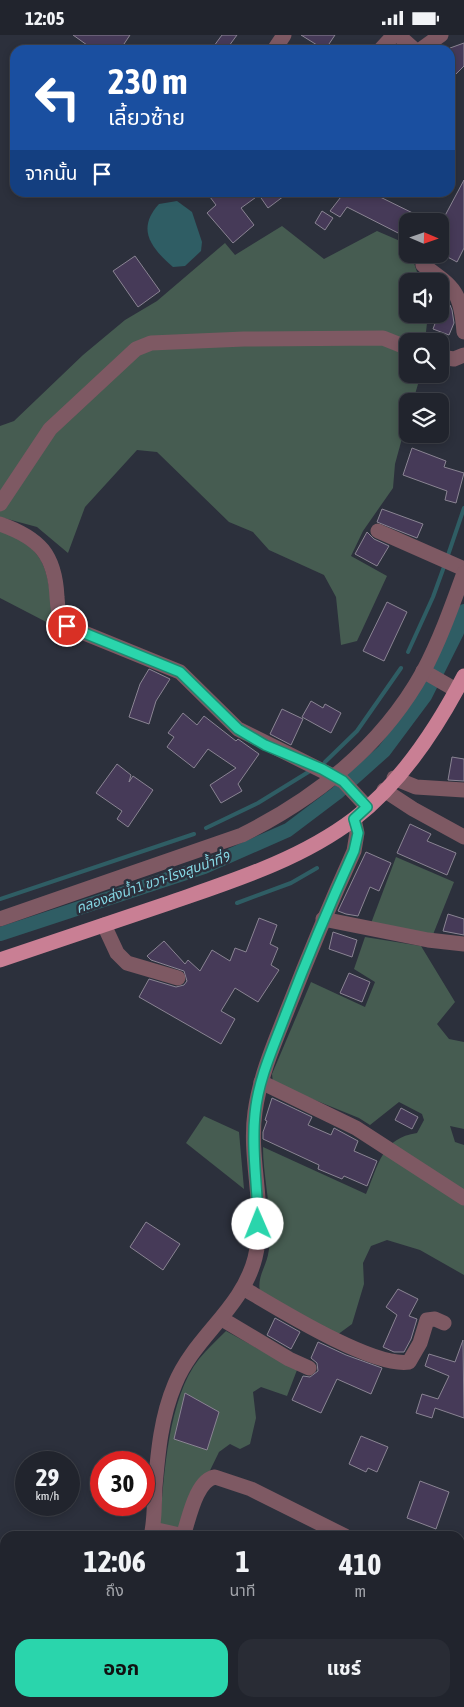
<!DOCTYPE html>
<html lang="th">
<head>
<meta charset="utf-8">
<style>
  body { margin:0; font-family:"Asap Condensed","Noto Sans Thai",sans-serif; background:#292c35; color:#f1f3f6; height:100vh; display:flex; flex-direction:column; font-size:19px; white-space:nowrap }
  * { box-sizing:border-box; margin:0 }
  p { font-size:16px; color:#a2a4aa }
  .icon { flex:none; width:28px; height:28px; fill:none; stroke:currentColor; stroke-width:2; stroke-linecap:round; stroke-linejoin:round }
  .map { position:relative; flex:1; overflow:hidden }
  .panel { position:absolute; left:0px; top:1496px; width:465px; height:176px; display:flex; flex-direction:column; background:#21242d; border-radius:15px 15px 0 0; box-shadow:0 2px 8px #0003,0 0 0 1px #3e4149 }
  .panel>* { flex:none }
  .banner { position:absolute; left:10px; top:10px; width:445px; height:152px; border-radius:15px; box-shadow:0 2px 8px #0003,0 0 0 1px #3e4149; background:#1a4fa0; color:#fff; overflow:hidden }
  .needle { width:32px; rotate:92deg }
  .fabs { position:absolute; left:399px; top:178px; display:grid; gap:10px }
  .fabs a { display:grid; place-items:center; width:50px; height:50px; border-radius:10px; background:#21242d; box-shadow:0 2px 8px #0003,0 0 0 1px #3e4149; font-size:25px }
  .speed { position:absolute; left:15px; top:1416px; display:flex; gap:10px; font-size:25px; font-weight:700; text-align:center }
  .speed>* { display:grid; place-content:center; width:65px; height:65px; border-radius:50%; background:#21242d; box-shadow:0 2px 8px #0003,0 0 0 1px #3e4149; line-height:1 }
  .speed small { font-size:12px; font-weight:400 }
  .speed .limit { border:8px solid #d22; background:#fff; color:#111 }
  .pin { position:absolute; display:grid; place-items:center; width:42px; height:42px; color:#fff; margin:-21px; border:2px solid #fff; border-radius:50%; box-shadow:0 1px 5px #0007 }
  .me { position:absolute; width:55px; margin:-28px; rotate:359deg; stroke-linejoin:round; filter:drop-shadow(0 0 4px #0008) }
  .turn { display:flex; align-items:center; gap:18px; height:105px; padding:0 15px; font-size:22px }
  .turn .icon { width:65px; height:65px; stroke-width:2.5 }
  .turn b { display:block; font-size:35px; line-height:42px }
  .then { display:flex; align-items:center; height:48px; padding:0 15px; background:#0003; gap:10px; font-size:19px }
  .eta { display:flex; justify-content:space-evenly; align-items:center; height:85px; text-align:center }
  .eta b { font-size:30px; font-weight:700; line-height:35px }
  .button { display:flex; gap:10px; margin-top:auto; padding:10px 15px }
  .button a { flex:1; height:58px; border-radius:15px; background:#2ad5ac; color:#111; font-size:20px; font-weight:700; line-height:58px; text-align:center }
  .button a+a { background:#292c35; color:#f1f3f6 }
  .status { display:flex; justify-content:space-between; align-items:center; height:35px; padding:0 25px; background:#21242d; direction:ltr }
  .status svg { height:14px; fill:currentColor }
  .map>svg:first-child { display:block }
  .green { fill:#465c51 }
  .water { fill:#2f5d64 }
  .lines { fill:none; stroke-linecap:round; stroke-linejoin:round }
  .stream { stroke:#2f5d64; stroke-width:4 }
  .canal { stroke:#2f5d64; stroke-width:14 }
  .building { fill:#463a58; stroke:#8a8493 }
  .minor { stroke:#7e5963; stroke-width:15 }
  .major { stroke:#c97f94; stroke-width:15 }
  .route-casing { stroke:#1b8a70; stroke-width:12 }
  .route { stroke:#2ad5ac; stroke-width:9 }
  .labels { text-anchor:middle; stroke-width:5; stroke-linejoin:round; paint-order:stroke }
  .water-label { font-size:14px; font-style:italic; fill:#85d7e4; stroke:#2c303c }
</style>
</head>
<body>
<div class="status"><b>12:05</b><svg viewBox="0 0 49 12"><path d="M0 12V9h3v3zM5 12V6h3v6zM10 12V3h3v9zM15 12V0h3v12zM26 1h20v11H26zM47 4h2v5h-2z"/></svg></div>
<div class="map">
<svg width="464" height="1672" viewBox="0 0 464 1672">
  <rect width="100%" height="100%" fill="#2c303c"/>
  <!-- green -->
  <g class="green">
    <path d="M282,191L324,224L377,196L407,209L408,219H411L420,246H408V279H428L425,306H408V339H421L413,366H408L407,385L395,429L393,453L363,496L351,521L387,541L357,606L341,610L336,562L324,540L269,515L253,497L229,487L157,417L137,415L85,472L68,518L37,492L0,482V391L14,386L83,320L125,285L157,266L225,208L235,220Z"/>
    <path d="M0,496C53,515 47,543 54,591L0,563Z"/>
    <path d="M396,822L454,847L432,902L370,891Z"/>
    <path d="M365,902L421,911L455,967L437,989L449,1004L464,1007V1094L450,1091L455,1107L464,1110V1240L420,1215L387,1205L371,1211L363,1228L364,1249L352,1289L337,1300L260,1257C257,1243 265,1233 268,1220C275,1185 263,1147 263,1112L366,1159C379,1129 382,1103 417,1098L424,1085L422,1079L399,1067L370,1090L359,1083L273,1048L272,1039L311,947L365,972L375,947L354,934Z"/>
    <path d="M204,1081L239,1097L244,1154L186,1108Z"/>
    <path d="M226,1296L297,1335L287,1361L261,1352L253,1357L256,1383L250,1409L240,1414L230,1409L219,1417L180,1497L160,1489C164,1441 168,1363 199,1324C207,1314 217,1305 226,1296Z"/>
    <path d="M146,1668H230L235,1672H144Z"/>
  </g>
  <!-- water -->
  <path class="water" d="M177,166L192,177L202,207L201,216L185,231L173,232C151,213 136,194 159,169Z"/>
  <g class="lines">
    <!-- stream -->
    <g class="stream">
      <path d="M447,523L464,473"/>
      <path d="M408,617L433,562L445,529"/>
      <path d="M325,727L357,696L401,633"/>
      <path d="M206,793L258,768L310,736"/>
      <path d="M0,864L194,799"/>
      <path d="M237,868L291,848L317,833"/>
    </g>
    <!-- canal -->
    <g class="canal">
      <path d="M0,899L204,832L288,795L337,758L384,716L425,661L457,597L464,576"/>
      <path d="M460,1608L464,1594"/>
      <path d="M432,1672L434,1668"/>
    </g>
  </g>
  <!-- building -->
  <g class="building">
    <path d="M73,0H130L120,15H94Z"/>
    <path d="M222,0H237L226,15H211Z"/>
    <path d="M301,0H335L325,15Z"/>
    <path d="M464,8V31L450,45V13Z"/>
    <path d="M464,145V213L457,227L440,218V190Z"/>
    <path d="M207,158H226L230,162L235,158H288L268,173L259,160L241,173L254,190L233,208L207,178L216,170Z"/>
    <path d="M344,158H372L429,186H408V203L347,172L340,182L330,176Z"/>
    <path d="M322,176L333,183L325,195L315,188Z"/>
    <path d="M135,221L160,256L138,272L113,236Z"/>
    <path d="M443,267L450,270L452,275L454,288L449,300L433,294Z"/>
    <path d="M412,413L446,426L444,432L464,438L456,468L445,465L447,456L403,440Z"/>
    <path d="M382,474L423,489L417,503L377,487Z"/>
    <path d="M367,497L374,504L389,511L377,531L355,519Z"/>
    <path d="M387,567L407,577L384,626L363,616Z"/>
    <path d="M149,634L170,644L156,666L149,689L129,682L140,649Z"/>
    <path d="M311,666L323,673L325,669L341,678L331,698L302,682Z"/>
    <path d="M282,674L303,684L291,710L270,699Z"/>
    <path d="M183,678L197,690L204,681L236,706L238,704L259,719L238,749L242,756L221,768L210,750L236,733L208,714L194,733L167,712L174,702L168,698Z"/>
    <path d="M452,722L464,724V746L448,745Z"/>
    <path d="M117,729L131,740L129,747L133,741L153,755L128,792L117,784L122,776L96,758Z"/>
    <path d="M410,789L431,799L427,806L456,818L447,840L397,818Z"/>
    <path d="M366,817L391,828L379,856L370,852L358,881L346,879L338,876Z"/>
    <path d="M448,879L464,884V900L443,896Z"/>
    <path d="M259,883L277,890L270,909L278,913L271,930L279,935L258,967L235,953L221,976L235,984L221,1009L139,962L149,944L176,952L184,950L187,946L184,936L151,925L147,921L164,906L185,929L188,925L200,936L212,915L230,926L235,913L246,917Z"/>
    <path d="M333,897L357,905L352,922L329,914Z"/>
    <path d="M349,938L370,947L362,967L340,958Z"/>
    <path d="M272,1063L312,1082L308,1090L331,1100L334,1093L358,1106L354,1116L377,1126L367,1151L344,1141L342,1144L318,1134L319,1130L263,1104V1097L267,1086L265,1085Z"/>
    <path d="M401,1073L418,1082L412,1094L395,1085Z"/>
    <path d="M146,1187L180,1209L163,1235L130,1212Z"/>
    <path d="M398,1254L418,1264L409,1281L417,1284L411,1304L404,1317H394L383,1312L397,1280L386,1272Z"/>
    <path d="M275,1283L300,1297L291,1314L267,1300Z"/>
    <path d="M463,1305L464,1383L435,1373L432,1383L416,1378L422,1359L438,1364L449,1341L425,1331L429,1319L455,1327Z"/>
    <path d="M318,1307L346,1320L382,1333L371,1359L337,1344L321,1378L292,1365L303,1341L310,1342L318,1336L317,1328L311,1323Z"/>
    <path d="M185,1358L219,1377L207,1415L174,1404Z"/>
    <path d="M361,1401L388,1412L377,1437L368,1433L366,1437L349,1429Z"/>
    <path d="M420,1446L449,1457L436,1494L407,1483Z"/>
  </g>
  <g class="lines">
    <!-- minor -->
    <g class="minor">
      <path d="M398,0L415,15"/>
      <path d="M274,15L284,0"/>
      <path d="M380,15L394,0"/>
      <path d="M420,15L441,0"/>
      <path d="M423,230C455,253 461,257 464,297"/>
      <path d="M440,322L454,324L464,320"/>
      <path d="M0,469L50,394L136,314L151,308L244,304L383,303L408,313"/>
      <path d="M0,489C40,503 55,520 57,562C58,574 58,583 67,591L180,637L238,694L343,746L367,772"/>
      <path d="M378,496L464,534"/>
      <path d="M423,636L456,655"/>
      <path d="M394,743L416,752L464,755"/>
      <path d="M384,755L413,774L464,802"/>
      <path d="M0,884L242,800C316,763 382,711 423,637C440,605 452,571 464,538"/>
      <path d="M323,884L428,905L464,909"/>
      <path d="M104,890L117,918L127,928L178,943"/>
      <path d="M261,1047L356,1093L464,1163"/>
      <path d="M243,1253C277,1273 373,1333 409,1327L420,1308L427,1285L435,1284L444,1288"/>
      <path d="M222,1284L289,1324L309,1333"/>
      <path d="M153,1494L184,1501"/>
      <path d="M151,1501C155,1485 154,1469 155,1452C158,1417 161,1382 175,1349C194,1302 242,1274 255,1223C267,1175 248,1125 255,1077C260,1041 274,1009 287,976C308,922 330,869 354,816L357,798L354,784"/>
      <path d="M183,1501C189,1484 196,1445 215,1442L251,1454L345,1501"/>
      <path d="M240,1668L246,1672"/>
      <path d="M94,1672L96,1668"/>
    </g>
    <!-- major -->
    <path class="major" d="M0,925C56,906 112,887 169,868C232,846 300,825 354,784C401,748 437,693 464,641"/>
  </g>
  <g class="lines">
    <!-- route casing -->
    <g class="route-casing">
      <path id="route" d="M67,591L180,637L238,694L265,710L322,734L343,746L367,772L354,784L358,798L354,816C329,871 306,926 285,981C273,1013 258,1045 255,1079C251,1116 258,1152 258,1189"/>
    </g>
    <!-- route -->
    <use href="#route" class="route"/>
  </g>
  <g class="labels">
    <!-- water labels -->
    <g class="water-label">
      <text transform="translate(153 847) rotate(-19)" y="5">คลองส่งน้ำ 1 ขวา-โรงสูบน้ำที่ 9</text>
    </g>
  </g>
</svg>
<div class="fabs">
<a><svg class="needle" viewBox="-14 -14 28 28"><path d="M0-13l5 13h-10z" fill="#e53935"/><path d="M0 13l5-13h-10z" fill="#a2a4aa"/></svg></a>
<a><svg class="icon" aria-label="sound" viewBox="0 0 24 24"><path d="M4 9h4l5-4v14l-5-4H4zM17 9q2 3 0 6"/></svg></a>
<a><svg class="icon" aria-label="search" viewBox="0 0 24 24"><circle cx="10" cy="10" r="6"/><path d="M15 15l6 6"/></svg></a>
<a><svg class="icon" aria-label="layers" viewBox="0 0 24 24"><path d="M12 4l9 5-9 5-9-5zM3 14l9 5 9-5"/></svg></a>
</div>
<div class="speed"><div>29<small>km/h</small></div><div class="limit">30</div></div>
<div class="pin" style="left:67px;top:591px;background:#d93025"><svg class="icon" aria-label="arrive" viewBox="0 0 24 24"><path d="M6 21V4h12l-3 4 3 4H6"/></svg></div>
<svg class="me" style="left:258px;top:1189px" viewBox="-20 -20 40 40"><circle r="19" fill="#fff"/><path d="M0-13L10 11 0 6-10 11z" fill="#2ad5ac"/></svg>
<div class="banner">
<div class="turn"><svg class="icon" aria-label="left" viewBox="0 0 24 24"><path d="M17 20v-9H6M10 6l-5 5 5 5"/></svg><div><b>230 m</b>เลี้ยวซ้าย</div></div>
<div class="then">จากนั้น<svg class="icon" aria-label="arrive" viewBox="0 0 24 24"><path d="M6 21V4h12l-3 4 3 4H6"/></svg></div>
</div>
<section class="panel">
<div class="eta">
<div><b>12:06</b><p>ถึง</p></div>
<div><b>1</b><p>นาที</p></div>
<div><b>410</b><p>m</p></div>
</div>
<div class="button"><a>ออก</a><a>แชร์</a></div>
</section>
</div>
</body>
</html>
